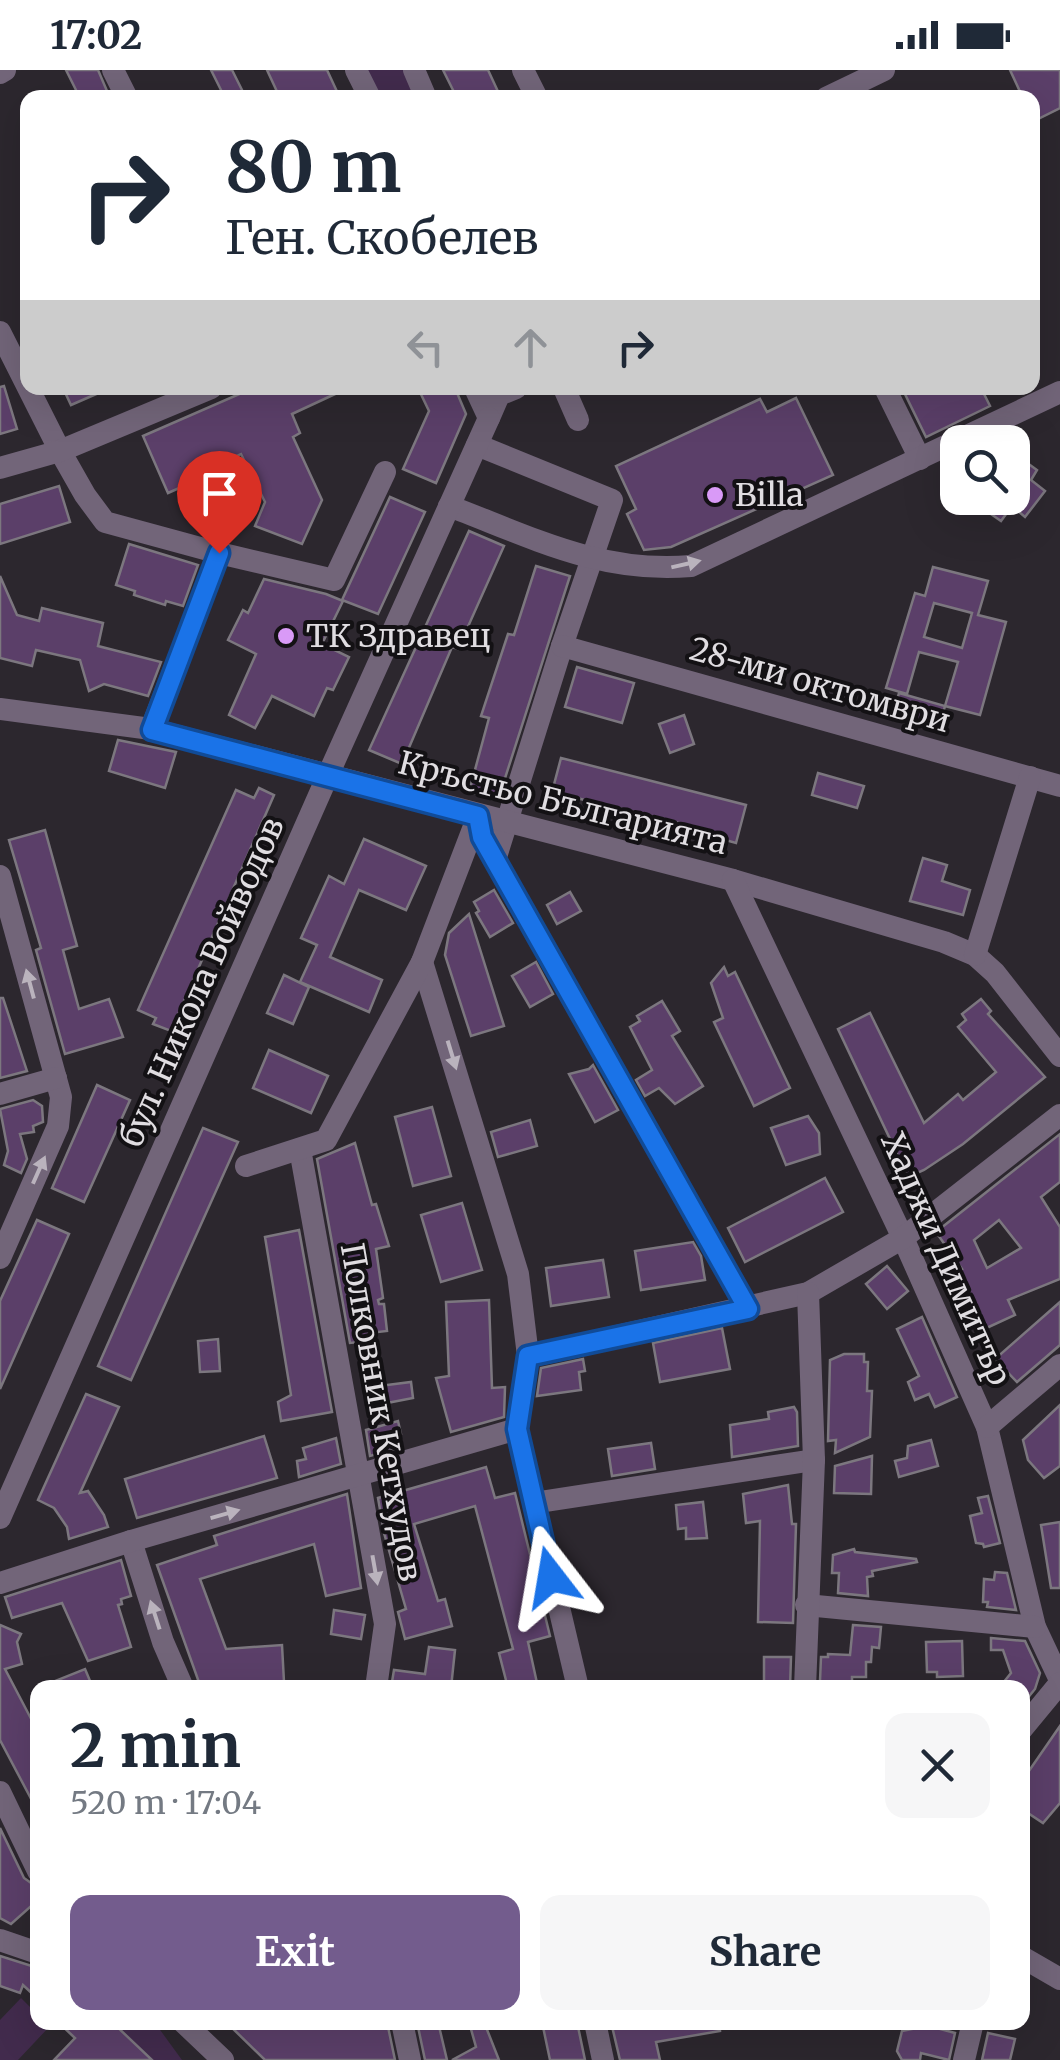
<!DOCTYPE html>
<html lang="en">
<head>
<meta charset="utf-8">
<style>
  body { margin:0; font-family:Merriweather,serif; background:#f6f6f7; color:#1f2937; height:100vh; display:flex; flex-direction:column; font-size:38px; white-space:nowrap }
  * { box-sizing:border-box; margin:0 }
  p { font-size:32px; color:#747a83 }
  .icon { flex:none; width:55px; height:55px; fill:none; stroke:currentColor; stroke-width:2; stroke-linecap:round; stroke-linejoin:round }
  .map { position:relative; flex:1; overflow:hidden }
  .side { position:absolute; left:30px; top:1610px; width:1000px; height:350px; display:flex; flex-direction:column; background:#fff; border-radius:20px; box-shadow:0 10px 40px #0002 }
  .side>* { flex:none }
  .top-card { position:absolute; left:20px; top:20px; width:1020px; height:305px; border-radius:20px; box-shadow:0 10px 40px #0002; background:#fff; color:#1f2937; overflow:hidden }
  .controls { position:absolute; left:940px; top:355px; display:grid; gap:20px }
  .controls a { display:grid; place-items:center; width:90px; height:90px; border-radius:20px; background:#fff; box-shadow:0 10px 40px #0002; font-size:50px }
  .pin { position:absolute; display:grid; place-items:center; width:85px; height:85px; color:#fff; margin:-102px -42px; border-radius:50% 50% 50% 0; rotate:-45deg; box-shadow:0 0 10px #0007 }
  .pin .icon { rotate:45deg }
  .me { position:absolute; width:110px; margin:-55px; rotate:346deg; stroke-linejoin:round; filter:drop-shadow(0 0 8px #0008) }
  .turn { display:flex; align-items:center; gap:35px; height:210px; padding:0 40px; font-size:45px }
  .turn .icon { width:130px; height:130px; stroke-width:2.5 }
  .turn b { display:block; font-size:70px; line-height:85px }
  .lanes { display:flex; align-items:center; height:95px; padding:0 40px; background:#0003; justify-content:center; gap:50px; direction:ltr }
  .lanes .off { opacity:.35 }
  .round { display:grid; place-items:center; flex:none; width:105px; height:105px; border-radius:20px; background:#f6f6f7 }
  .head { display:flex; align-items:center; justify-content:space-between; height:170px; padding:0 40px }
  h1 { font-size:60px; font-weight:700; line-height:75px }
  .action { display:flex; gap:20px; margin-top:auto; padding:20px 40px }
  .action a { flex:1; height:115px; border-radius:20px; background:#735c8d; color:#fff; font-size:40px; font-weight:700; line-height:115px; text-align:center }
  .action a+a { background:#f6f6f7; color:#1f2937 }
  .status { display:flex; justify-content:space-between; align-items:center; height:70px; padding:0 50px; background:#fff; direction:ltr }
  .status svg { height:28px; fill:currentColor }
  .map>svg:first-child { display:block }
  .green { fill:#422b4d }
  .building { fill:#5b3f69; stroke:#7c777f; stroke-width:2.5; fill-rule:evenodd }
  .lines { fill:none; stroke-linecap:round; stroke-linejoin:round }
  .minor { stroke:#726579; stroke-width:22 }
  .oneway { fill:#bab3bd }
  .route-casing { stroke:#114b97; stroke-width:25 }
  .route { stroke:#1a73e8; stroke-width:18 }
  .poi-dot { fill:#d99af7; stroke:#131114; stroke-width:4 }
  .labels { text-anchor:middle; stroke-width:8; stroke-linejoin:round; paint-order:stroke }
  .poi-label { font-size:32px; fill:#e0dde1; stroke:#131114; text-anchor:start }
  .street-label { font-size:32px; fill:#e0dde1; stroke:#131114 }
</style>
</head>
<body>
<div class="status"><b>17:02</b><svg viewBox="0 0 49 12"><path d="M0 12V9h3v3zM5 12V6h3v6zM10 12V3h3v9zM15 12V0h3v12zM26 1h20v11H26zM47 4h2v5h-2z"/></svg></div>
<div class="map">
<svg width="1060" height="1990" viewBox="0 0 1060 1990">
  <rect width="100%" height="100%" fill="#2c272e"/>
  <!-- green -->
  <g class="green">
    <path d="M356,0H410L424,27H370Z"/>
    <path d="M21,1928L37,1944L38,1952L50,1956L18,1990H0V1950Z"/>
    <path d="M112,1953H155L182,1990H152Z"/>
  </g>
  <!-- building -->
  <g class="building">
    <path d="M66,0H98L110,28H80Z"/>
    <path d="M211,0H232L246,28H225Z"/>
    <path d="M267,0H327L340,28H280Z"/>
    <path d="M443,0H488L501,28H457Z"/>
    <path d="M1010,0H1060V38L1032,52V28H1023Z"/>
    <path d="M4,316L17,359L0,364V317Z"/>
    <path d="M63,318H110L71,335Z"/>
    <path d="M253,318H348L292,344L300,363L293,367L322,430L302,474L255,456L265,432L241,384L201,401L202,408L168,423L143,366Z"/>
    <path d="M418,318H455L466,344L436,413L403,399L429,341Z"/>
    <path d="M902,318H981L990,336L926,367Z"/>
    <path d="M796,328L833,405L671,477L644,480L627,444L636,439L616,396L760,329L767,342Z"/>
    <path d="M1012,382L1037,400L1031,410L1045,421L1025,447L1012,436L1001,451L968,428H1012Z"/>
    <path d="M59,416L70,452L0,474V434Z"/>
    <path d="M390,427L425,442L378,544L342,530Z"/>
    <path d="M469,461L504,476L458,579L452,577L402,694L369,680Z"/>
    <path d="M129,474L198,495L183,536L166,531L165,535L134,525L135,521L116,515Z"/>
    <path d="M536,496L570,506L498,730L469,722L489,648L481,646L508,564L514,565Z"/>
    <path d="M933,497L988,511L978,545L1006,552L980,645L945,636L958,592L919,582L907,624L886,618L915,523L925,526ZM934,533L972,543L962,578L924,567Z"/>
    <path d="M0,506L17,545L39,551L42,538L103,553L98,576L161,592L148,626L104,614L89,621L80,590L36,580L32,596L0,588Z"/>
    <path d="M264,509L326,524L343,531L322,574L349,587L333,620L327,618L314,646L272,626L255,658L229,645L256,584L228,570L243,540L248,543Z"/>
    <path d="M577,597L634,613L622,653L565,637Z"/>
    <path d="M899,623L945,636L938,660L892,647Z"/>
    <path d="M684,645L694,674L670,683L659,654Z"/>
    <path d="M118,670L176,682L165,718L109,701Z"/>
    <path d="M561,688L746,735L736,773L682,758L683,754L552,722Z"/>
    <path d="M818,703L864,716L857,738L812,725Z"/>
    <path d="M259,718L274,725L171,961L153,954L156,948L138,940L236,720L254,728Z"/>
    <path d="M45,760L77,876L63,880L79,939L109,929L123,967L65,984L36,880L41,878L9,770Z"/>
    <path d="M364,769L426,796L406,840L359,820L330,887L382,910L369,942L300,912L317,875L301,868L329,806L344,814Z"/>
    <path d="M923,788L947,795L942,811L970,820L963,845L910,831Z"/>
    <path d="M494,820L513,853L490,867L476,843L479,841L474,832Z"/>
    <path d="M570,822L581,841L557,854L547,835Z"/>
    <path d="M469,844L504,956L471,966L445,885L449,863Z"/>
    <path d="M536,892L553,924L530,937L512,906Z"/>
    <path d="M724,897L728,906L735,902L790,1018L754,1036L714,952L723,948L711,913Z"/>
    <path d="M284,905L309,917L293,954L267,943Z"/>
    <path d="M0,928H3L27,1001L0,1008Z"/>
    <path d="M981,929L991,941L988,944L1045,1007L963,1074L924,1100L908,1107L838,959L870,943L924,1053L958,1024L963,1030L996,1002L958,957L966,950L962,944Z"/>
    <path d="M662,931L680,961L672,966L703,1016L675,1034L659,1018L645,1026L636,1010L652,1000L630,957L640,951L637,946Z"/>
    <path d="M269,980L328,1006L311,1043L253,1018Z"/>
    <path d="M593,995L618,1040L595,1052L569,1004L589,999Z"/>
    <path d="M97,1015L130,1030L84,1132L52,1118Z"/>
    <path d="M33,1030L42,1036L43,1052L33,1056L34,1062L20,1064L27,1089L21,1103L4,1095L8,1081L0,1039Z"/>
    <path d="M432,1037L451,1106L413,1116L395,1047Z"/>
    <path d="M808,1046L819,1063L820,1084L786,1095L771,1058Z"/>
    <path d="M530,1050L537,1076L498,1087L491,1062Z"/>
    <path d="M203,1058L238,1072L131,1310L98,1296Z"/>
    <path d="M1060,1064V1112L1041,1127L1060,1157V1209L1008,1230L1015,1245L980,1261L951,1204L962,1199L936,1162ZM999,1150L1021,1178L987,1198L974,1170Z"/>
    <path d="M355,1073L372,1135L376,1134L389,1176L376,1179L383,1228L378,1230L379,1234H384L387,1261L369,1263L370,1271L350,1273L317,1089Z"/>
    <path d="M825,1108L843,1142L745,1192L728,1158Z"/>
    <path d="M462,1133L482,1200L441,1212L421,1145Z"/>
    <path d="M37,1150L69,1164L0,1319V1231Z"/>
    <path d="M299,1160L332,1342L281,1351L278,1332L291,1325L265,1167Z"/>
    <path d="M693,1172L701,1186L705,1210L641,1220L635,1181Z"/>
    <path d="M603,1190L609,1227L551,1236L546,1198Z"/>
    <path d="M887,1196L908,1221L887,1239L866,1214Z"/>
    <path d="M489,1230L492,1318L505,1317L504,1347L451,1362L436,1308L449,1306L446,1232Z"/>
    <path d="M1060,1232V1275L1017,1312L995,1289Z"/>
    <path d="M922,1247L957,1327L935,1337L929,1324L915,1330L908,1312L919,1306L897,1259Z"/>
    <path d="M722,1258L730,1299L660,1312L653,1273Z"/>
    <path d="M218,1269L220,1301L200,1302L198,1271Z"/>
    <path d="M844,1284H864V1292H868L867,1321H872L870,1367L835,1383L836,1370L828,1371L830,1290Z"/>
    <path d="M583,1289L585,1301L579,1302L581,1320L537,1326L541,1298Z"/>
    <path d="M411,1312L413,1328L382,1334L379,1316Z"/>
    <path d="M86,1324L119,1337L80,1423L88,1421L104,1445L108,1457L69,1469L67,1457L54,1438L38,1430Z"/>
    <path d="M1060,1335V1396L1044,1408L1028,1390L1023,1370Z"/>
    <path d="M794,1337L797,1342L798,1376L732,1387L730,1355L769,1349L768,1342Z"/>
    <path d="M398,1351L401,1364L396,1369L398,1378L370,1386L366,1360Z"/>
    <path d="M264,1366L277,1408L137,1448L125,1409Z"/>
    <path d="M336,1368L341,1394L299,1407L297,1391L306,1389L303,1378Z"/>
    <path d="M931,1370L938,1396L899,1407L895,1391L907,1388L908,1376Z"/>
    <path d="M651,1373L655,1399L612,1406L608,1379Z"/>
    <path d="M872,1386L871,1424L834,1423L835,1396Z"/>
    <path d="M486,1397L495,1428L515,1423L550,1566L528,1572L537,1613L514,1618H508L499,1583L513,1579L475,1436L414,1454L438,1531L445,1529L452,1556L405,1569L398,1542L406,1539L384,1463L378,1428Z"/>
    <path d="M788,1415L792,1454H796L793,1553L758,1552L760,1451L746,1453L743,1424Z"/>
    <path d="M347,1424L361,1518L326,1526L314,1474L200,1509L226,1579L282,1575L284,1612L240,1618H201L157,1495L217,1475L214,1466Z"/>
    <path d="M988,1426L1000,1473L984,1477L983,1474L976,1473L970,1446L982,1443L978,1428Z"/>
    <path d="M703,1432L707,1468L686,1469V1458L678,1459L676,1435Z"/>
    <path d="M1060,1452V1518H1051L1041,1455Z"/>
    <path d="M854,1479L855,1482L916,1489L917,1492L872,1501L873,1506L867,1507L868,1526L838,1523L839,1503H832L833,1485Z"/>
    <path d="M121,1490L131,1526L121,1529L122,1534L118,1535L131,1577L88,1591L62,1533L12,1548L5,1527Z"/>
    <path d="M995,1502L1007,1503L1016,1540L987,1537L988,1532H983L984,1509L994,1510Z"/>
    <path d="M334,1540L365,1545L361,1569L331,1564Z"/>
    <path d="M0,1555L21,1564L17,1572L22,1594L5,1599L38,1662V1742L0,1670Z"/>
    <path d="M853,1555L881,1557L879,1578L872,1577L871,1592H866V1607H852V1612L820,1611L821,1587H828V1584L850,1585Z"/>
    <path d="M991,1568L1025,1571L1040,1603L1035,1619L1022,1635V1618H999L1011,1603L1003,1580H991Z"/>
    <path d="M962,1571L963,1606L937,1607V1602H927L926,1572Z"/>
    <path d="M429,1577L455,1580L451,1618H391L394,1600L425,1604Z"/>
    <path d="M764,1587H791L790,1618H764Z"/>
    <path d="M85,1599L93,1618H40V1617Z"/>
    <path d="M1060,1656V1733L1043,1753L1022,1739V1711Z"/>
    <path d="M0,1758L24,1808L38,1818V1830L11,1854L0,1848Z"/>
    <path d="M0,1886L38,1898V1929L23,1915L20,1923L0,1916Z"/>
    <path d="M58,1952H112L152,1990H54L75,1968Z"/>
    <path d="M226,1952H387L395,1990H265Z"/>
    <path d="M417,1952H438L447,1990H425Z"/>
    <path d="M469,1952H484L499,1990H452L476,1977Z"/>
    <path d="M542,1952H577L585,1990H550Z"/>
    <path d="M611,1952H719L720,1961L656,1972L660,1990H620Z"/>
    <path d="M918,1953L955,1963L949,1990L921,1983L920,1990H902L897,1981L902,1961L917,1958Z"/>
    <path d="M988,1963L1015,1969L1010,1990H982Z"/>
  </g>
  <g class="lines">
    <!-- minor -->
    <g class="minor">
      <path d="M113,0L127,28"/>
      <path d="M356,0L370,28"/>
      <path d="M414,0L426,28"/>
      <path d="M523,0L537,28"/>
      <path d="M0,3L5,0"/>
      <path d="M826,28L884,0"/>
      <path d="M0,262L60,381L85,425L105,452L219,483"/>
      <path d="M475,318L489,348L499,325L516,318"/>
      <path d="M564,318L578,350"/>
      <path d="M885,318L920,389"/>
      <path d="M477,375L612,430L562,576L495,790L748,1239"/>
      <path d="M0,398L60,381L211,318"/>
      <path d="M449,436C531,467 601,504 691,496L1060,322"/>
      <path d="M562,576L1060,716"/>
      <path d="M0,639L151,659L733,810L944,872L975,885L995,903L1060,986"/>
      <path d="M151,659L219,483L334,510L385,402"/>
      <path d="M0,806L61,1027L58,1056L0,1188"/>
      <path d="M733,810L903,1168L987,1357L1035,1557L1060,1610"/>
      <path d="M975,885L1030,707"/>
      <path d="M422,892L518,1204L528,1286L517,1359L578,1618"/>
      <path d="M0,1024L56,1008"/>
      <path d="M300,1079L385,1554L376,1618"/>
      <path d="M246,1096L326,1070L422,892L478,746"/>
      <path d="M528,1286L808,1223L903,1168L1060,1045"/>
      <path d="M987,1357L1060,1295"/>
      <path d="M533,1433L814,1390"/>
      <path d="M0,1448L328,705L489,348"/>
      <path d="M131,1471L163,1572L183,1618"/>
      <path d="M0,1513L131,1471L517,1359"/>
      <path d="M806,1535L1035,1557"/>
      <path d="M805,1618L814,1390L808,1223"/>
      <path d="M1022,1659L1060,1613"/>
      <path d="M0,1722L38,1801"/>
      <path d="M0,1870L38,1883"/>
      <path d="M1022,1887L1060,1909"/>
      <path d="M183,1952L223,1990"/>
      <path d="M402,1952L410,1990"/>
      <path d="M595,1952L603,1990"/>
      <path d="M964,1990L973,1952"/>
    </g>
  </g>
  <!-- one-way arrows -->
  <defs><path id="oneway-solid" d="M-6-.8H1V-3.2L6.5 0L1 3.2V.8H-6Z" transform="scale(2.5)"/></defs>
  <g class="oneway">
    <use href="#oneway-solid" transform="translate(686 494) rotate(-13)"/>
    <use href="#oneway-solid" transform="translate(30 914) rotate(-105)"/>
    <use href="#oneway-solid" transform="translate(452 985) rotate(73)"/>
    <use href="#oneway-solid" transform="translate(39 1100) rotate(-66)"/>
    <use href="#oneway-solid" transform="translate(225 1444) rotate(-16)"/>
    <use href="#oneway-solid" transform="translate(375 1500) rotate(80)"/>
    <use href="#oneway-solid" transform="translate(155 1545) rotate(-108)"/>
  </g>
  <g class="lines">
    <!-- route casing -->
    <g class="route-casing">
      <path id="route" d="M219,483L152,660L478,746L482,767L748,1239L528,1286L517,1359L551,1507"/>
    </g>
    <!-- route -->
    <use href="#route" class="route"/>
  </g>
  <!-- markers -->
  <g class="poi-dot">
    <circle cx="715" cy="425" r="10"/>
    <circle cx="286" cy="566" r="10"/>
  </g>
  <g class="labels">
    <!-- poi labels -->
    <g class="poi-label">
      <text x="735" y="436">Billa</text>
      <text x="306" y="577">ТК Здравец</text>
    </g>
    <!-- street labels -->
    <g class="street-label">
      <text transform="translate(820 615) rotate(16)" y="11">28-ми октомври</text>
      <text transform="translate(563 733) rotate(14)" y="11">Кръстьо Българията</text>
      <text transform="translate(202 912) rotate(-66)" y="11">бул. Никола Войводов</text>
      <text transform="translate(946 1189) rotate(66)" y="11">Хаджи Димитър</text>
      <text transform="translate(381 1342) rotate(80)" y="11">Полковник Кетхудов</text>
    </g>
  </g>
</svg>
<div class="controls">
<a><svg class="icon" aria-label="search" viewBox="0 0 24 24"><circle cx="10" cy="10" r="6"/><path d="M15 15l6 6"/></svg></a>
</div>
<div class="pin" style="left:219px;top:483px;background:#d93025"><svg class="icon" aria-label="arrive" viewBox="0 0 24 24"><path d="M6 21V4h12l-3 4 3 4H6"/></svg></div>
<svg class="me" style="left:551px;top:1507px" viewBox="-20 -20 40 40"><path d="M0-17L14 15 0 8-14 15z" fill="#1a73e8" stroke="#fff" stroke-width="4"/></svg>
<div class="top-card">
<div class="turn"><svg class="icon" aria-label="right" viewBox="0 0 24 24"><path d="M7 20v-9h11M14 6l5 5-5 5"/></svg><div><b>80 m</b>Ген. Скобелев</div></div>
<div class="lanes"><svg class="icon off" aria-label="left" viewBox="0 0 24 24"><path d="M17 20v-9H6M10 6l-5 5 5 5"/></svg><svg class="icon off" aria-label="ahead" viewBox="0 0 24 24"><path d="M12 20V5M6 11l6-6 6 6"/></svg><svg class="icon" aria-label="right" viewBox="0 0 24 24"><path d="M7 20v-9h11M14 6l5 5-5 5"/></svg></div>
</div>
<section class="side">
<div class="head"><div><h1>2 min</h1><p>520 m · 17:04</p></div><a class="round"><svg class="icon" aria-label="close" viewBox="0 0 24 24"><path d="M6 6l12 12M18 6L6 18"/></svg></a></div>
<div class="action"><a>Exit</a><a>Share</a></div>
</section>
</div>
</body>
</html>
